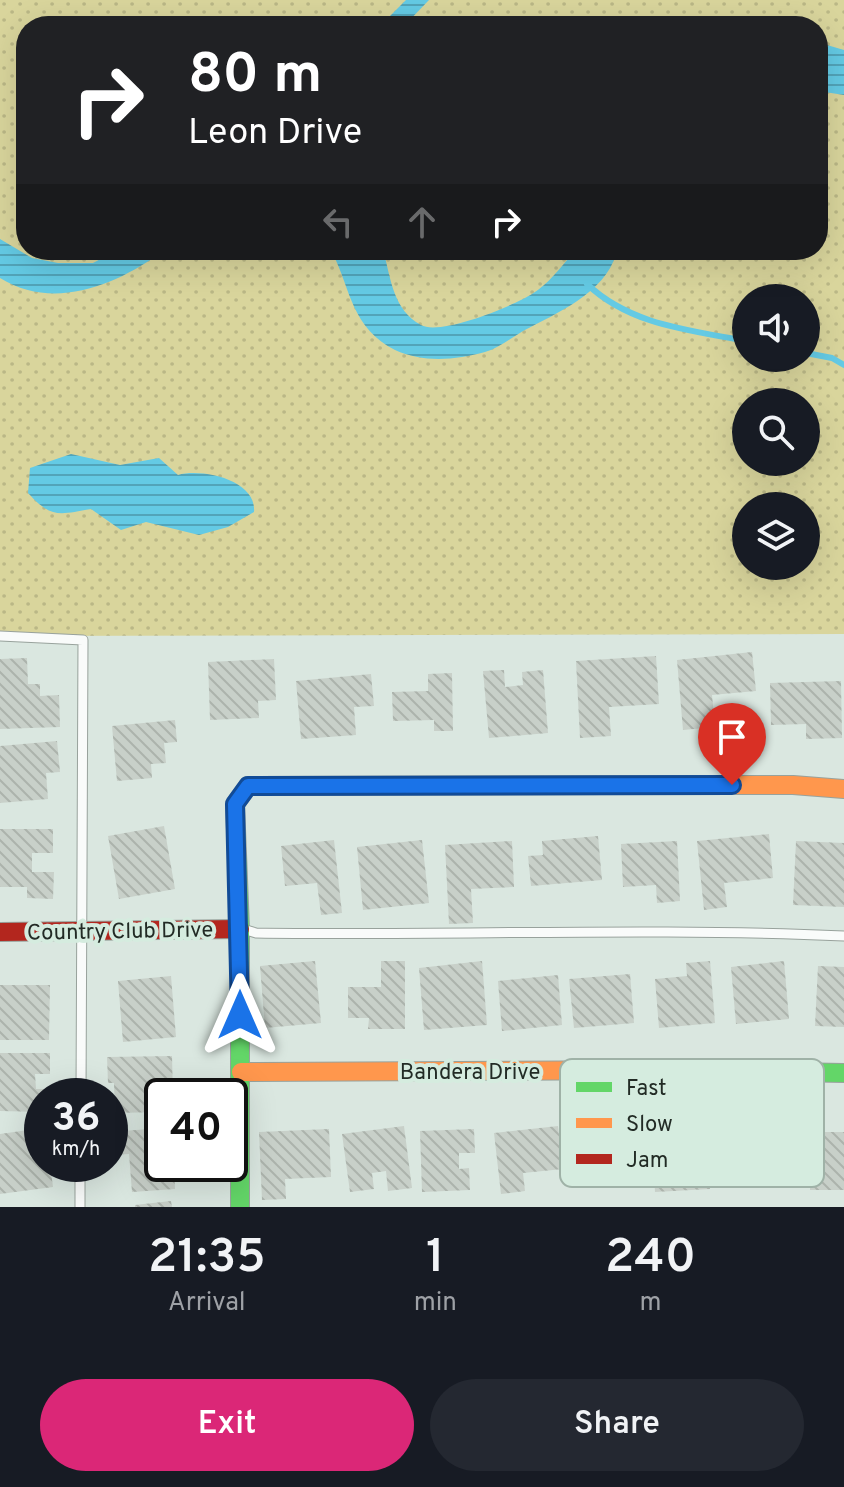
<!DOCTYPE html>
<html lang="en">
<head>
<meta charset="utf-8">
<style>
  body { margin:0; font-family:Overpass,sans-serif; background:#242831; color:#f1f3f6; height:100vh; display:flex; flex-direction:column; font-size:30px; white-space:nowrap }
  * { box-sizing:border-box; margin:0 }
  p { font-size:26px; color:#9ea1a6 }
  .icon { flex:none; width:44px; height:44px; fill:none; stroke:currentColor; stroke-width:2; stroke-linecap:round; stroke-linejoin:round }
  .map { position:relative; height:1207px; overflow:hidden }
  .details { display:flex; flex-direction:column; background:#171b24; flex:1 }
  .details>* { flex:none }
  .banner { position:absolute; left:16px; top:16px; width:812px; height:244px; border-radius:32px; box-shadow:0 8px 32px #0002; background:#202124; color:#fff; overflow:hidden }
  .fabs { position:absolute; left:732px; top:284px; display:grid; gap:16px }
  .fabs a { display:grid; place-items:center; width:88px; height:88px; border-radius:50%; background:#171b24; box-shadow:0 8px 32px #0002; font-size:40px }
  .speed { position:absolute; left:24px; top:1078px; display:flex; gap:16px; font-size:40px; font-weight:700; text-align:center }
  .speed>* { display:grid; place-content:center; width:104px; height:104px; border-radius:50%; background:#171b24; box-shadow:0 8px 32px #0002; line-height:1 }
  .speed small { font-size:20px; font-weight:400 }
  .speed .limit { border:4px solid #111; border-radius:12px; background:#fff; color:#111 }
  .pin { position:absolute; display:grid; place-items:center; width:68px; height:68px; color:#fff; margin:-82px -34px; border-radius:50% 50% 50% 0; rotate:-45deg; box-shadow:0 0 8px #0007 }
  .pin .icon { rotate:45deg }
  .me { position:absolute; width:88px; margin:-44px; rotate:0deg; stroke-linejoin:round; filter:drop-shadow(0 0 6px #0008) }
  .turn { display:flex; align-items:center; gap:28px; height:168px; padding:0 40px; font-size:36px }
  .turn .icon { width:104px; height:104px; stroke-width:2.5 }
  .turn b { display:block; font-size:56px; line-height:68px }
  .lanes { display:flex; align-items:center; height:76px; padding:0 40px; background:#0003; justify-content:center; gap:40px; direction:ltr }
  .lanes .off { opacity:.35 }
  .eta { display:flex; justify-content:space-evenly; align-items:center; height:136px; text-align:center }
  .eta b { font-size:48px; font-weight:600; line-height:56px }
  .action { display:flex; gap:16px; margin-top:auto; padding:16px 40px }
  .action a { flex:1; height:92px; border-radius:48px; background:#db2777; color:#fff; font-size:32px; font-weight:600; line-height:92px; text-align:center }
  .action a+a { background:#242831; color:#f1f3f6 }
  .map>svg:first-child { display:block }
  .grass { fill:url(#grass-dots); fill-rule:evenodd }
  .water { fill:url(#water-rules) }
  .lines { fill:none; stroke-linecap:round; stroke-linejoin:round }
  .stream { stroke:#64cae4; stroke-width:6 }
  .building { fill:url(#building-back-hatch) }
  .lane-casing { stroke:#98a29c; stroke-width:11 }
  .fast-casing { stroke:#98a29c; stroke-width:20 }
  .slow-casing { stroke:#98a29c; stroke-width:20 }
  .jam-casing { stroke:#98a29c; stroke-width:20 }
  .lane { stroke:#f9fbfa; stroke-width:9 }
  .fast { stroke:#63d668; stroke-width:18 }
  .slow { stroke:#ff974d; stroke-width:18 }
  .jam { stroke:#b3261e; stroke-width:18 }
  .route-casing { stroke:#114b97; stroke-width:20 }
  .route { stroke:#1a73e8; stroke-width:14 }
  .labels { text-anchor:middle; stroke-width:8; stroke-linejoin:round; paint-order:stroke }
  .street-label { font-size:22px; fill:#222b25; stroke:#d5ecdf }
  .key { fill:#d5ecdf; stroke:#9fb2a7; stroke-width:2 }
  .key-label { font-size:22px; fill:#222b25 }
</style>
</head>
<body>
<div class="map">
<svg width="844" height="1207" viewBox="0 0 844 1207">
  <defs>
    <pattern id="grass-dots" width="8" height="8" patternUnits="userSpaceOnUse" patternTransform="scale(2)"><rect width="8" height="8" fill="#d9d59c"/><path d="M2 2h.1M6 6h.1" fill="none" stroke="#bab786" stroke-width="1.8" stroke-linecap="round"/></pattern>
    <pattern id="water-rules" width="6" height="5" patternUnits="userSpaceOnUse" patternTransform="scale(2)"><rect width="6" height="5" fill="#64cae4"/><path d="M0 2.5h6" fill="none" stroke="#52a4b9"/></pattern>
    <pattern id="building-back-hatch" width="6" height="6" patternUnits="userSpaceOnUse" patternTransform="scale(2)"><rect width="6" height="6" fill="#c8d0c9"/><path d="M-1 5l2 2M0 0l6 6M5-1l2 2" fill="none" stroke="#acb3ac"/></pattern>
  </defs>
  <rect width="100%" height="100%" fill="#dae7e0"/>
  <!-- grass -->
  <path class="grass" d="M0,0H844V634L0,636ZM26,26H818V250H26ZM746,298H806V358H746ZM746,402H806V462H746ZM746,506H806V566H746Z"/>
  <!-- water -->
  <g class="water">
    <path d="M406,0H429L404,26H380Z"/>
    <path d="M827,45L844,50V95L818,91V46Z"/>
    <path d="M0,239L32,258L58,263H93L118,250H165C118,284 55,312 0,278Z"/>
    <path d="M331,250H383C391,277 392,309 421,325C440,336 513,306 532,294C550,283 562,265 576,250H617C608,292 557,313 523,331C511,338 499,348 485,352C456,360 423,363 395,350C350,327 351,288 331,250Z"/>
    <path d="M71,454L120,465L159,458L178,475C202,468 257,480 254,512L228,527L199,535L146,522L121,530L91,509C58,515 51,518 28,493L30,468Z"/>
  </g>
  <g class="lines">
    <!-- stream -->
    <g class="stream">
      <path d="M587,284C630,325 689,330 746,341"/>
      <path d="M806,353L832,358L844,365"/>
    </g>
  </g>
  <!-- building -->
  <g class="building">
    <path d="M752,652L756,691L712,695L715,727L683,730L677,660Z"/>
    <path d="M656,656L659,704L609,707L611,736L580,738L576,661Z"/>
    <path d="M27,658L28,684H40V696L59,695L60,727L0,729V659Z"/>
    <path d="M274,659L276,700L258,701L259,718L210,720L208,662Z"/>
    <path d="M504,670L505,687L523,685L522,672L543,670L548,733L489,738L483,671Z"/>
    <path d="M452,673L453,731H434V720L393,721L392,692L428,691V674Z"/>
    <path d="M371,674L374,706L354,707L356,735L301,739L296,681Z"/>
    <path d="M841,681L842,738L806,739V724L771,725L770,683Z"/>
    <path d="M175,720L177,742L164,743L166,763L151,764L152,778L117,781L112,726Z"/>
    <path d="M57,741L60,772L46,773L48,799L0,803V746Z"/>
    <path d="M164,826L175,889L119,899L108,836Z"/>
    <path d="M0,829H53V853H32V872H54L53,899L27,898V887H0Z"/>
    <path d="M769,834L773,878L724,883L727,907L704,910L697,841Z"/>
    <path d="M598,836L602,880L531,886L528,856L543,855L542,841Z"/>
    <path d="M334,840L342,913L321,915L317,883L285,886L281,846Z"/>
    <path d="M422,840L429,903L363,910L357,847Z"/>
    <path d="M512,841L514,887L471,889L473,923L449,924L445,845Z"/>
    <path d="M677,841L680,901L657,903L656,885L623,887L621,844Z"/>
    <path d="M796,841L844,843V907L793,905Z"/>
    <path d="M315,961L321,1023L265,1028L260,966Z"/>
    <path d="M381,961H405V1029H368L369,1018H348V987H381Z"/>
    <path d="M482,961L487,1025L424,1030L419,968Z"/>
    <path d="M710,961L715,1023L659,1028L655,979L687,976L686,963Z"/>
    <path d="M784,961L789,1019L736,1024L731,967Z"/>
    <path d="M818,966L844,967V1027L815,1026Z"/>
    <path d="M630,974L634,1023L574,1028L569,979Z"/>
    <path d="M558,975L562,1025L502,1031L498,981Z"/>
    <path d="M171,976L176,1037L123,1042L118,981Z"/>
    <path d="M0,985H50L49,1040H0Z"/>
    <path d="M0,1053H50V1074H35L36,1089H48V1096H42V1112L0,1111Z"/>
    <path d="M172,1056L173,1096H162V1112L115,1113L114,1083H108L107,1057Z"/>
    <path d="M404,1126L412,1188L388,1191L386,1171L372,1173L374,1189L350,1192L342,1134Z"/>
    <path d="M558,1126L563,1169L523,1173L525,1191L501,1194L494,1133Z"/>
    <path d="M785,1126L787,1177L754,1178V1187L730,1188L727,1129Z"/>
    <path d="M42,1128V1164H50L53,1187L0,1194V1134Z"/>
    <path d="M162,1128V1164H174L175,1189L132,1192L129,1154L110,1155V1132Z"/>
    <path d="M329,1129L331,1177L285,1179L286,1199L262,1200L259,1132Z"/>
    <path d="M474,1129L475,1153H459V1169L469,1168L470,1190L422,1192L420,1131Z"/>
    <rect x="810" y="1132" width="34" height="58"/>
    <path d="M708,1133L710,1189L655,1192L652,1136Z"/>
    <path d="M171,1201L172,1207H135V1205Z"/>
  </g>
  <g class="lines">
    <!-- lane casing -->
    <g class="lane-casing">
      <g id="lane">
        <path d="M0,636L83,640L81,1096"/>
        <path d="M243,929L256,933C452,936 648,927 844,936"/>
        <path d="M80,1207V1164"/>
      </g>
    </g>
    <!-- fast casing -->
    <g class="fast-casing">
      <g id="fast">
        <path d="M671,1070L844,1073"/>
        <path d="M240,1207V929L235,804L248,786L608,785"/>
      </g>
    </g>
    <!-- slow casing -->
    <g class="slow-casing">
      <g id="slow">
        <path d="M608,785H793L844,789"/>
        <path d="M241,1072L671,1070"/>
      </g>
    </g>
    <!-- jam casing -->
    <g class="jam-casing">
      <path id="jam" d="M0,932L240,929"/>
    </g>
    <!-- lane -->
    <use href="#lane" class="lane"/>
    <!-- fast -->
    <use href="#fast" class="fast"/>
    <!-- slow -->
    <use href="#slow" class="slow"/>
    <!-- jam -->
    <use href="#jam" class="jam"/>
  </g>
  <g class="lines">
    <!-- route casing -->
    <g class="route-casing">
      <path id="route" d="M240,1015L235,804L248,786L732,785"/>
    </g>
    <!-- route -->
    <use href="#route" class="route"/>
  </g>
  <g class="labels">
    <!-- street labels -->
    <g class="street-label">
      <text transform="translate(120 930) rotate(-1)" y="8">Country Club Drive</text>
      <text x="470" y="1079">Bandera Drive</text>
    </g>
  </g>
  <!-- legend -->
  <rect x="560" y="1059" width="264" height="128" rx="12" class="key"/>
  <rect x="576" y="1082" width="36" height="10" fill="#63d668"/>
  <rect x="576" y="1118" width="36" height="10" fill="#ff974d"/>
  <rect x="576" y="1154" width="36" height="10" fill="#b3261e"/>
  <g class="key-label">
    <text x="626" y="1095">Fast</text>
    <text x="626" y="1131">Slow</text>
    <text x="626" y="1167">Jam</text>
  </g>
</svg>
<div class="fabs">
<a><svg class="icon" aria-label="sound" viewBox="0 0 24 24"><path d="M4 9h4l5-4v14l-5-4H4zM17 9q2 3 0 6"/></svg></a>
<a><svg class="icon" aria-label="search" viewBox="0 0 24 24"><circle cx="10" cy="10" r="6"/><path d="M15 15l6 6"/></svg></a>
<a><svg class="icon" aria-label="layers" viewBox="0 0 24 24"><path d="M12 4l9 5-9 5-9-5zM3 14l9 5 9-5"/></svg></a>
</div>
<div class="speed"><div>36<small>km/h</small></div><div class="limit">40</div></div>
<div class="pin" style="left:732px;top:785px;background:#d93025"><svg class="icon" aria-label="arrive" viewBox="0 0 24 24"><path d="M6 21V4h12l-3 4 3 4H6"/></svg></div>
<svg class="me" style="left:240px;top:1015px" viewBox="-20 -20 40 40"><path d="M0-17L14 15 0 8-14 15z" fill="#1a73e8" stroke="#fff" stroke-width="4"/></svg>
<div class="banner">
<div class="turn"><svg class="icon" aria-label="right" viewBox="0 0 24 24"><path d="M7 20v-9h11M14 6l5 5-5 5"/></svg><div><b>80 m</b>Leon Drive</div></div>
<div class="lanes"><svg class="icon off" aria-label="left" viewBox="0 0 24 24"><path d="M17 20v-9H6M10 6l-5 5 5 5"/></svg><svg class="icon off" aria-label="ahead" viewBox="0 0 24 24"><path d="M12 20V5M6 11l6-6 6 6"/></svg><svg class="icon" aria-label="right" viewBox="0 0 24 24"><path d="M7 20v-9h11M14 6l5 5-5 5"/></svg></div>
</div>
</div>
<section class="details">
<div class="eta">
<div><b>21:35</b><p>Arrival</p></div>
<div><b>1</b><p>min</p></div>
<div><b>240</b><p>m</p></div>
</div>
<div class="action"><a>Exit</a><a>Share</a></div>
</section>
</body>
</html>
